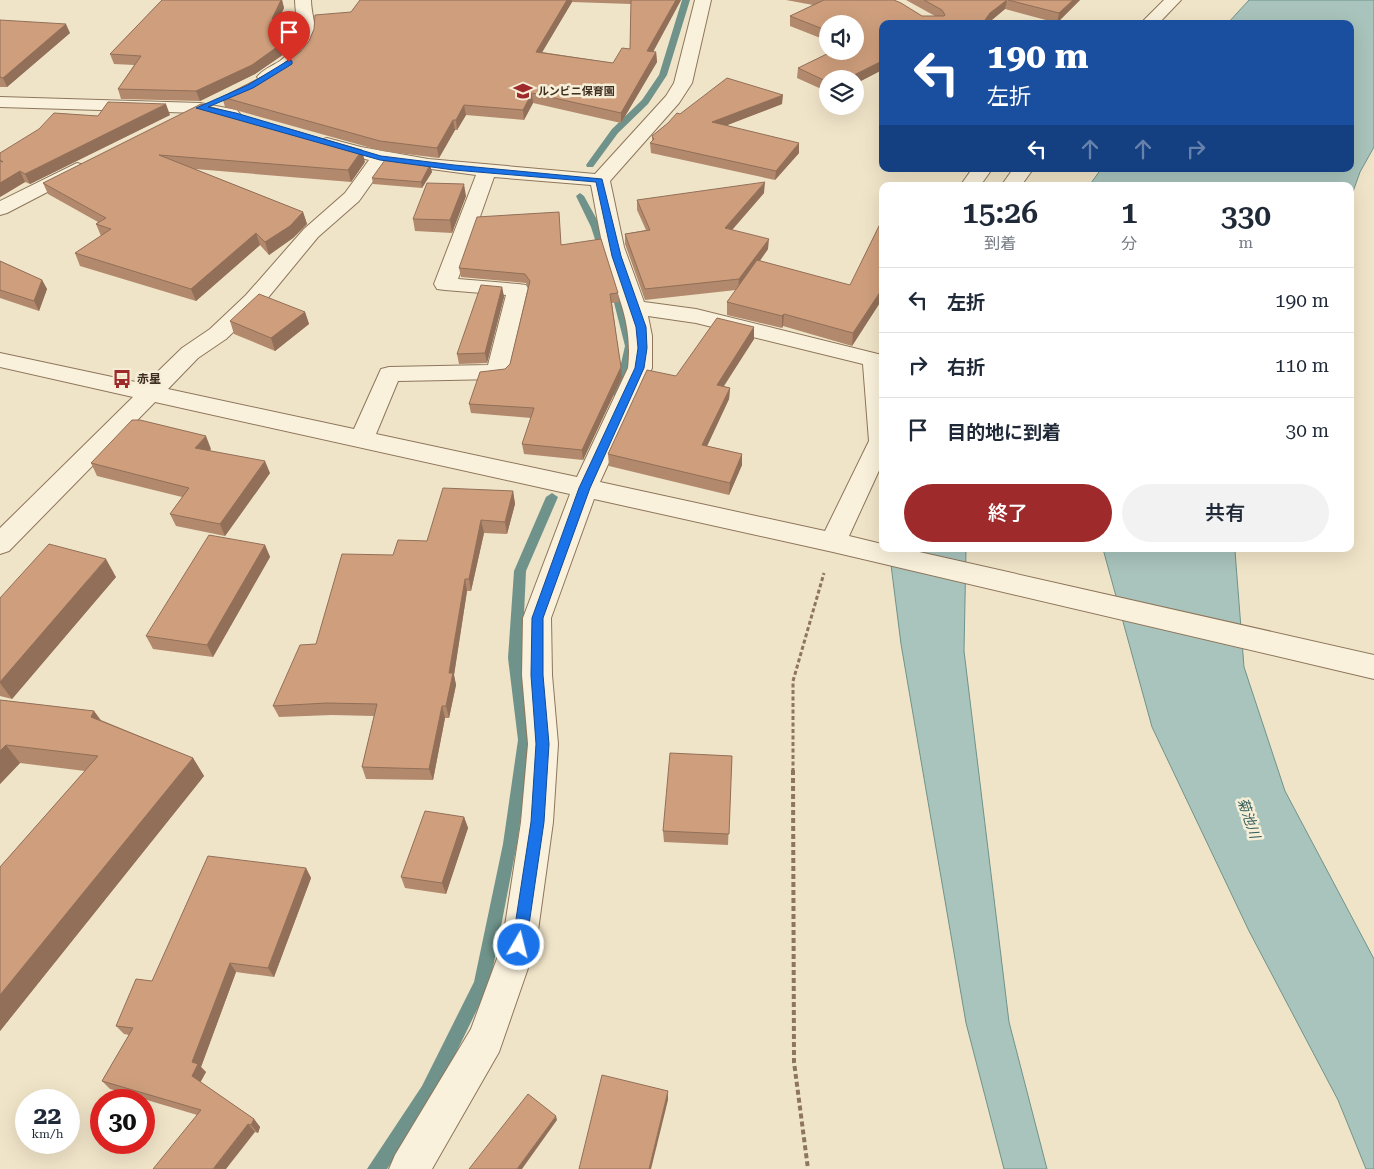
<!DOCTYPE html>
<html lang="ja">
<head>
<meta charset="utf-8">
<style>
  body { margin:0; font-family:"Roboto Serif","Noto Sans JP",serif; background:#f2f2f3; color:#1f2937; height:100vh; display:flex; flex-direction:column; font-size:19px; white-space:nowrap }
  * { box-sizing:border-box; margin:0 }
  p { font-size:16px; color:#747a83 }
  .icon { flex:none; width:28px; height:28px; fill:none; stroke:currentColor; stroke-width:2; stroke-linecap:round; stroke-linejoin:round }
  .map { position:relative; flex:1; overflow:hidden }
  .sheet { position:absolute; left:879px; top:182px; width:475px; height:370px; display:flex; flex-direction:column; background:#fff; border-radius:10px; box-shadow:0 5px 20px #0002 }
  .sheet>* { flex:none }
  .guide { position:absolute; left:879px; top:20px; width:475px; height:152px; border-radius:10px; box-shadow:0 5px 20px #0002; background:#1a4fa0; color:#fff; overflow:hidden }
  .buttons { position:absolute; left:819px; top:15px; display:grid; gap:10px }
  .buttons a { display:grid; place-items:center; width:45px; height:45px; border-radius:50%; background:#fff; box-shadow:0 5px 20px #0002; font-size:25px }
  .speed { position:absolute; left:15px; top:1089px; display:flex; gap:10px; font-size:25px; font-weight:700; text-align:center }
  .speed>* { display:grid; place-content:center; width:65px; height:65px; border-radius:50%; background:#fff; box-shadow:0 5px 20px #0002; line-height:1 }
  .speed small { font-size:12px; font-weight:400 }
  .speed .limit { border:8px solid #d22; background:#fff; color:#111 }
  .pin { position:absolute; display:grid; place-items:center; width:42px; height:42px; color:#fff; margin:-51px -21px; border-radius:50% 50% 50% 0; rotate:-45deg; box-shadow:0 0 5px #0007 }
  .pin .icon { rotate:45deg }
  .me { position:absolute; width:55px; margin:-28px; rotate:8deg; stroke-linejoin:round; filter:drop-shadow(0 0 4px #0008) }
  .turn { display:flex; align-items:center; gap:18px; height:105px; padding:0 25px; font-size:22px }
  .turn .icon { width:65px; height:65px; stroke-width:2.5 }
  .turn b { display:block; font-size:35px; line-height:42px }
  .lanes { display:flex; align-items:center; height:48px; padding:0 25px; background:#0003; justify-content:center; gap:25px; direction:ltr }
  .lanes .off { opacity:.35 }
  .eta { display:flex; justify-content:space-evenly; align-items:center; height:85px; text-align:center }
  .eta b { font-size:30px; font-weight:600; line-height:35px }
  .action { display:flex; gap:10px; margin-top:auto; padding:10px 25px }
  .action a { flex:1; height:58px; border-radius:30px; background:#9e2a2b; color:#fff; font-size:20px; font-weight:600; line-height:58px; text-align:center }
  .action a+a { background:#f2f2f3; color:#1f2937 }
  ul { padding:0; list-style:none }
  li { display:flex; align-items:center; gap:15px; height:65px; padding:0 25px; border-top:1px solid #e0e1e3 }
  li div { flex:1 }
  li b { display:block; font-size:19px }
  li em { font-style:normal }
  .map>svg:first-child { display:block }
  .water { fill:#a9c4bc; stroke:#6f938a }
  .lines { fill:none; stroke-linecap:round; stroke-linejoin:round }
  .stream { fill:#6f938a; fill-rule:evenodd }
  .minor-casing { stroke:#8d765c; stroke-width:2 }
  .path-far1 { stroke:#8d765c; stroke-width:3; stroke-dasharray:4 2.5; stroke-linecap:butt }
  .path { stroke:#8d765c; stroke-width:4; stroke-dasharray:5 3; stroke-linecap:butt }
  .minor { fill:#faf1dc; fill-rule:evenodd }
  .wall { fill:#b2896c; fill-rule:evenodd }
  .shaded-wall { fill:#916f58 }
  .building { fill:#cf9f7d; stroke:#916f58 }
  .route { fill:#1a73e8; stroke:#114b97 }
  .labels { text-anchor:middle; stroke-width:5; stroke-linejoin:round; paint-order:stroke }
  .far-poi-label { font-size:11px; font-weight:bold; fill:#3d2e20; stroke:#f7eed8; text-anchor:start }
  .poi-label { font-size:12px; font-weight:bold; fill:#3d2e20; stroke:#f7eed8; text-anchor:start }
  .water-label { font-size:14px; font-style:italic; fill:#2f5d5a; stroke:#f7eed8 }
</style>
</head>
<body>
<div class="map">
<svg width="1374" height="1169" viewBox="0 0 1374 1169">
  <rect width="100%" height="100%" fill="#f0e4c8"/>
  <!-- water -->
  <g class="water">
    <path d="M1249,0H1374V147L1360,172L1350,200V186H1089L1101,169H1350V24H1227Z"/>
    <path d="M889,549H966L964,651L1009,1022L1047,1169H1004L966,1023L901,644Z"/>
    <path d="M1103,549H1234L1235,551L1244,667L1285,791L1374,959V1169H1366L1338,1100L1249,931L1152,727Z"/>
  </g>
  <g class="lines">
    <!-- stream -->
    <g class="stream">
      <path d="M682,0H690L667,75L648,104L618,133L593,167H587L586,165L612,129L642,100L659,75Z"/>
      <path d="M580,193L584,196L601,227L610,255L608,257H602L600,255L591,227L576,196Z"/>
      <path d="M614,280L619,283L635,346L627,381L620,396L616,397L611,394L617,381L625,346L609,283Z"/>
      <path d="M552,493L558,497L526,571L522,658L532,740L517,844L490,983L434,1098L387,1169H367L422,1086L474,982L503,844L518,740L508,658L514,571L546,497Z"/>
    </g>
    <!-- minor casing -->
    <g class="minor-casing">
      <g id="minor">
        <path d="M295,0H311C311,13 317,27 314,40C309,57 278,85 260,81L257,77C262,70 272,66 280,61C305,42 296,27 295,0Z"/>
        <path d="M695,0H711L692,83L679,103L610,181L624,247L644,302L696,309L882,355V464L849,536L882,544V549H906L1374,655V679L833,552L594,499L551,618L552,675L558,744L553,822L536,945L499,1052L432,1169H389L395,1155L471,1029L502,945L521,822L528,744L522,675L523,618L570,494L155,402L9,551L0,554V528L133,397L0,367V353L145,384L182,348L210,329L246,295L304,229L345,193L369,160L320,148L318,144L320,140L327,138L361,147L428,159L595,174L666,96L674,83ZM386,163L476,175L434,284L437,289L445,290L506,295L488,365L389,367L381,369L354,429L168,389L198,358L226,339L262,305L318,237L359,201ZM494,177L591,185C596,209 599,233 606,257C618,299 633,322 628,368L577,477L376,434L398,381L498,379L506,377L510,372L529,290L526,285L518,284L458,279ZM648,316L696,323L863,364L869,441L825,531L600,482L652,368V336Z"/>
        <path d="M1164,0H1181L1158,24H1140Z"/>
        <path d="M0,97L200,103L237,110L240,114L237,118L231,119L200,113L0,107Z"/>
        <path d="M77,163L84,165L87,169L84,173L7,213L0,215V201Z"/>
        <path d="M972,169H992L980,186H960Z"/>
        <path d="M1013,169H1033L1021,186H1001Z"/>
      </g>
    </g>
    <!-- path-far1 -->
    <path class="path-far1" d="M793,772V681L824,573"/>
    <!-- path -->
    <path class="path" d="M793,770L794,1062L808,1169"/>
    <!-- minor -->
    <use href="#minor" class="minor"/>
  </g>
  <!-- wall -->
  <g class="wall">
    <path d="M162,0H282L284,8L279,18L296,27L297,35L294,43L287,52L255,74L200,101L121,99L118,89L134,65L114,64L110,54Z"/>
    <path d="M360,0H681L653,52H656L657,62L621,123L533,103L524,120L466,115L457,130H455L439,158L382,151L225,107L222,97L273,71L351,12ZM572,2L631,4L630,49L613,63L542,52Z"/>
    <path d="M786,0H894L922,16H935L906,0H1080L1057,23L1005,9L987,24H882V70L855,84V79H828V92L797,78L798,68L855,51V24H828V41L790,26V16L813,5Z"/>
    <path d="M0,20L70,33L7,87H0Z"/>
    <path d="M201,104L365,162L351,182L195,169L303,212L307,224L293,238L269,255L260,245L196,301L80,266L75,253L101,236L96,224L98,222L48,194L43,183Z"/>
    <path d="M782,104L727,125L799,153L775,180L651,153L650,143L652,142V136L680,114Z"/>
    <path d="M170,115L30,184L25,182L0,197V153L98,116Z"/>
    <path d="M430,165L432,172L422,188L373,184L372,178Z"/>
    <path d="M764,193L732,230L768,249L760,261L881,301L852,346L783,326L782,328L727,315V302L736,290L645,300L625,244V234L646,230L637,210V200Z"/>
    <path d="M466,196L452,233L415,231L413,219Z"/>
    <path d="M561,245L618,293L619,302L612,303L622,377L583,460L524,454L522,444L531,418L471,413L469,404L510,364L528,287L526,283L461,277L459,268Z"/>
    <path d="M0,261L42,280L47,289L39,311L0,298Z"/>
    <path d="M502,287L504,297L487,363L459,364L457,354Z"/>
    <path d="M305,312L309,324L275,351L234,334L230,321Z"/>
    <path d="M754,327V339L723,386L730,388L729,399L707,446L742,454V465L729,495L609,466L608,454L676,376Z"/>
    <path d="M211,449L209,450L270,473L225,536L176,526L170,514L182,497L97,476L91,463Z"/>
    <path d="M513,491L515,504L507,534L484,533L471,591H467L454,675L456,685L449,718H445L433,780L366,779L362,767L374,716L332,715L279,717L273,706L316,644L427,541Z"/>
    <path d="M265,545L270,557L213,657L153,649L146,636Z"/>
    <path d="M116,577L12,699L0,696V598Z"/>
    <path d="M0,700L94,711L101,720L193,758L204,776L0,1031V867L85,771L20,763L0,784Z"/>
    <path d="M732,756L728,845L664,842L663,831Z"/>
    <path d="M464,817L468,828L446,894L405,888L401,877Z"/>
    <path d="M306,868L311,878L274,977L236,972L201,1067L206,1072L200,1082L254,1119L260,1127L258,1133L110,1089L102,1081L129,1035L124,1034L116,1026L152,981Z"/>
  </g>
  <!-- shaded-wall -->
  <g class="shaded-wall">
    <path d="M281,0H282L284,8L274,29L272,19Z"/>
    <path d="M567,0H572V2L537,61L536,52Z"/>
    <path d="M676,0H681L648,61L647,51Z"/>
    <path d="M1007,0L1005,9L987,24H982L990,13Z"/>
    <path d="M1073,0H1080L1057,23L1059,13Z"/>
    <path d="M294,17L297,35L294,43L287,52L255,74L200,101L196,91Z"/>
    <path d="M66,24L70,33L7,87L3,78Z"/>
    <path d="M656,52L657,62L621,123V113Z"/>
    <path d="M882,61V70L855,84V79H846Z"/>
    <path d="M532,93L533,103L524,120L523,110Z"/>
    <path d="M783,95L782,104L712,131V122Z"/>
    <path d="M166,104L170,115L30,184L25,174Z"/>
    <path d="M464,105L466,115L457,130L456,120Z"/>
    <path d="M453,120L455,130L439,158L437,148Z"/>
    <path d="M799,143V153L775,180L776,171Z"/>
    <path d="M362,150L365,162L351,182L348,170Z"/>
    <path d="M430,165L432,172L422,188L421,182Z"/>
    <path d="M20,171L25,182L0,197V183Z"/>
    <path d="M765,182L764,193L725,238V228Z"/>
    <path d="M464,184L466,196L452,233L450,220Z"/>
    <path d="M303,212L307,224L293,238L269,255L265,242Z"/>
    <path d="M256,233L260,245L196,301L191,289Z"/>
    <path d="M769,239L768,249L738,290L739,279Z"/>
    <path d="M42,280L47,289L39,311L34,301Z"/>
    <path d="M502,287L504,297L487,363L485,353Z"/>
    <path d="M882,289V298L881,301L852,346L853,333Z"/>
    <path d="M305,312L309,324L275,351L271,338Z"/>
    <path d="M784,314L783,326L782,328V316Z"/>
    <path d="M754,327V339L717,397V385Z"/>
    <path d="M621,367L622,377L583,460L582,450Z"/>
    <path d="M730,388L729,399L702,457V445Z"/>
    <path d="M206,436L211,449L201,460L195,448Z"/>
    <path d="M742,454V465L729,495L730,483Z"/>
    <path d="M265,461L270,473L225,536L220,524Z"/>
    <path d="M513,491L515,504L507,534L505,522Z"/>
    <path d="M481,520L484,533L471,591L469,579Z"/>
    <path d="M265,545L270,557L213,657L207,645Z"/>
    <path d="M106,559L116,577L12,699L0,683V682Z"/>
    <path d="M465,579L467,591L454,675L456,685L449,718L446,706L449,673Z"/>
    <path d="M442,706L445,718L433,780L429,769Z"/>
    <path d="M94,711L106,729L91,717Z"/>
    <path d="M6,745L20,763L0,784V751Z"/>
    <path d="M193,758L204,776L0,1031V995Z"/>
    <path d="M464,817L468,828L446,894L442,883Z"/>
    <path d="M306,868L311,878L274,977L268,968Z"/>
    <path d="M230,963L236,972L201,1067L206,1072L199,1085L192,1076V1062Z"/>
    <path d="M668,1091V1100L651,1169H649Z"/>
    <path d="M556,1116L557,1120L522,1169H517Z"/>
    <path d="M254,1119L260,1127L258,1133L251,1125Z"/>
    <path d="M248,1124L255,1132L226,1169H213Z"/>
  </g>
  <!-- building -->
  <g class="building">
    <path d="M162,0H281L272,19L294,17L295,25L292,33L284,42L252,65L196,91L118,89L141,56L110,54Z"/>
    <path d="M360,0H567L536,52L613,63L622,48L630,49L631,0H676L647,51L656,52L621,113L532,93L523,110L464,105L456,120H453L437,148L380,141L222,97L273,71L300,52L309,41L314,29L315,15L351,12Z"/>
    <path d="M824,0H894L901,3L922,16H944L945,15L942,10L924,0H1007L990,13L982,24H882V61L846,79H828V82L798,68L833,51H855V24H828V31L790,16Z"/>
    <path d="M1008,0H1073L1059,13Z"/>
    <path d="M0,20L66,24L3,78L0,77Z"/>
    <path d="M727,78L783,95L712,122L799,143L776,171L650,143L654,139L652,136L668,123L677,113L680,114Z"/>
    <path d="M108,102L166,104L25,174L20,171L0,183V161L3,162L0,160V153L39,129L54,113L98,116Z"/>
    <path d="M201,104L362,150L348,170L159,155L303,212L290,226L265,242L256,233L191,289L75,253L111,229L96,224L106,218L43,183Z"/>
    <path d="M385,160L430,165L421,182L372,178Z"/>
    <path d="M765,182L725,228L769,239L739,279L645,289L625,234L650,230L637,200Z"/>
    <path d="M427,183L464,184L450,220L413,219Z"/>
    <path d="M559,212L561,245L601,239L618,293L610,294L621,367L582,450L522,444L534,408L469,404L480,372L505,369L510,364L530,281L525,274L459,268L477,217Z"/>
    <path d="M882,220V289L853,333L784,314L782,316L727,302L757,260L850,285Z"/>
    <path d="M0,261L42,280L34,301L0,290Z"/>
    <path d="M481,285L502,287L485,353L457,354Z"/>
    <path d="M259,294L305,312L271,338L230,321Z"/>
    <path d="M717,318L754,327L717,385L730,388L702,445L742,454L730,483L608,454L647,370L676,376Z"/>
    <path d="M132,420H140L206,436L195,448L265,461L220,524L170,514L189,488L91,463Z"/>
    <path d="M443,488L513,491L505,522L481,520L469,579H465L449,673H453L446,706H442L429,769L362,767L377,704L327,703L273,706L300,645L316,644L342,554L393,555L398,540L427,541Z"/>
    <path d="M209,535L265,545L207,645L146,636Z"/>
    <path d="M49,544L106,559L0,682V598Z"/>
    <path d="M0,700L94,711L91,717L193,758L0,995V867L98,756L6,745L0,751Z"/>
    <path d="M670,753L732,756L729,834L663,831Z"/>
    <path d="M425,811L464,817L442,883L401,877Z"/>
    <path d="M208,856L306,868L268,968L230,963L192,1062L198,1064L192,1076L254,1119L251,1125L248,1124L213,1169H153L201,1110L102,1081L133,1028L116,1026L136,979L152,981Z"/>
    <path d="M602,1075L668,1091L649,1169H579Z"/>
    <path d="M528,1094L556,1116L517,1169H469Z"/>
  </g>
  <!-- route -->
  <path class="route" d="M289,60L292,61V64L253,88L208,107L236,113L381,156L454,165L602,179L621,256L646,327L647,348L644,368L590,488L543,618V675L549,744L544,822L526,945L524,949L519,951L514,949L512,945L531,822L536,744L531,675L532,618L579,488L635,368L638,348L636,327L612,256L596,182L454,170L380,160L196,108L248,85Z"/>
  <!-- icons -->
  <defs>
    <g id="school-bare" transform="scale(1.5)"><path d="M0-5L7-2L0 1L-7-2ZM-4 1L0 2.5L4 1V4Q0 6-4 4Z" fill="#9e2a2b" stroke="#f7eed8" stroke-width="2.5" paint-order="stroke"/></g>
    <g id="bus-bare" transform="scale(1.5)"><path d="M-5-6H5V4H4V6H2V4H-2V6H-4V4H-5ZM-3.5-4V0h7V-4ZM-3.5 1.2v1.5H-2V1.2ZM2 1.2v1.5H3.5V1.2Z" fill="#9e2a2b" stroke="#f7eed8" stroke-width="2.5" paint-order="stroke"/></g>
  </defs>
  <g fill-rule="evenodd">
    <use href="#school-bare" x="523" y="91"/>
    <use href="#bus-bare" x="122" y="379"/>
  </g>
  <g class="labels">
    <!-- far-poi labels -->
    <g class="far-poi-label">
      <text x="538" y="95">ルンビニ保育園</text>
    </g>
    <!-- poi labels -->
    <g class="poi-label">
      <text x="137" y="383">赤星</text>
    </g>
    <!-- water labels -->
    <g class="water-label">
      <text transform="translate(1249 818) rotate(71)" y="5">菊池川</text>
    </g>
  </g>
</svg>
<div class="buttons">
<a><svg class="icon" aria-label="sound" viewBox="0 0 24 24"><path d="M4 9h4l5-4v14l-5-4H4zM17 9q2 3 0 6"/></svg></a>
<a><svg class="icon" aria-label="layers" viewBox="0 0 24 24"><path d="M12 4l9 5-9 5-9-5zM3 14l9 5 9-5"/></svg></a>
</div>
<div class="speed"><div>22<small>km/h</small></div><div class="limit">30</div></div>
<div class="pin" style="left:289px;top:62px;background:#d93025"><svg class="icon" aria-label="arrive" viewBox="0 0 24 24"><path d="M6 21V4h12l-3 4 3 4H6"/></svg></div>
<svg class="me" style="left:519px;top:945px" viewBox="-20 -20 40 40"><circle r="17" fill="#1a73e8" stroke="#fff" stroke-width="3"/><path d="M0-11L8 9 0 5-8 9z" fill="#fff"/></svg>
<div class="guide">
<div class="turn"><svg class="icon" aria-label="left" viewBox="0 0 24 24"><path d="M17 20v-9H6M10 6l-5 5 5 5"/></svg><div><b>190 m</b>左折</div></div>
<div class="lanes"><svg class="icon" aria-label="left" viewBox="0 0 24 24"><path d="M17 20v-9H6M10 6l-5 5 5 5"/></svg><svg class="icon off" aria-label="ahead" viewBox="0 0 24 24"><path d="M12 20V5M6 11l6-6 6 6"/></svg><svg class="icon off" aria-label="ahead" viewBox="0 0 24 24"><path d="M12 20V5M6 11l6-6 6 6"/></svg><svg class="icon off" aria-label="right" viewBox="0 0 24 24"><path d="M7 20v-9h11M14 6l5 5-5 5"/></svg></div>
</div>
<section class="sheet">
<div class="eta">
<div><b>15:26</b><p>到着</p></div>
<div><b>1</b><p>分</p></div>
<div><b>330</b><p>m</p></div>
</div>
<ul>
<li><svg class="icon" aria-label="left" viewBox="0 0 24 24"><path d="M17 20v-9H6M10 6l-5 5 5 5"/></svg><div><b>左折</b></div><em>190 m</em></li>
<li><svg class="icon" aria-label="right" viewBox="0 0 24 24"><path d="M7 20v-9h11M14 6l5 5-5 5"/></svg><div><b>右折</b></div><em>110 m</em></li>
<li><svg class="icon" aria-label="arrive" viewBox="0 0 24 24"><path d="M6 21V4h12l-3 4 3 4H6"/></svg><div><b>目的地に到着</b></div><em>30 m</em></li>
</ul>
<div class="action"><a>終了</a><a>共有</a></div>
</section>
</div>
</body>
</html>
